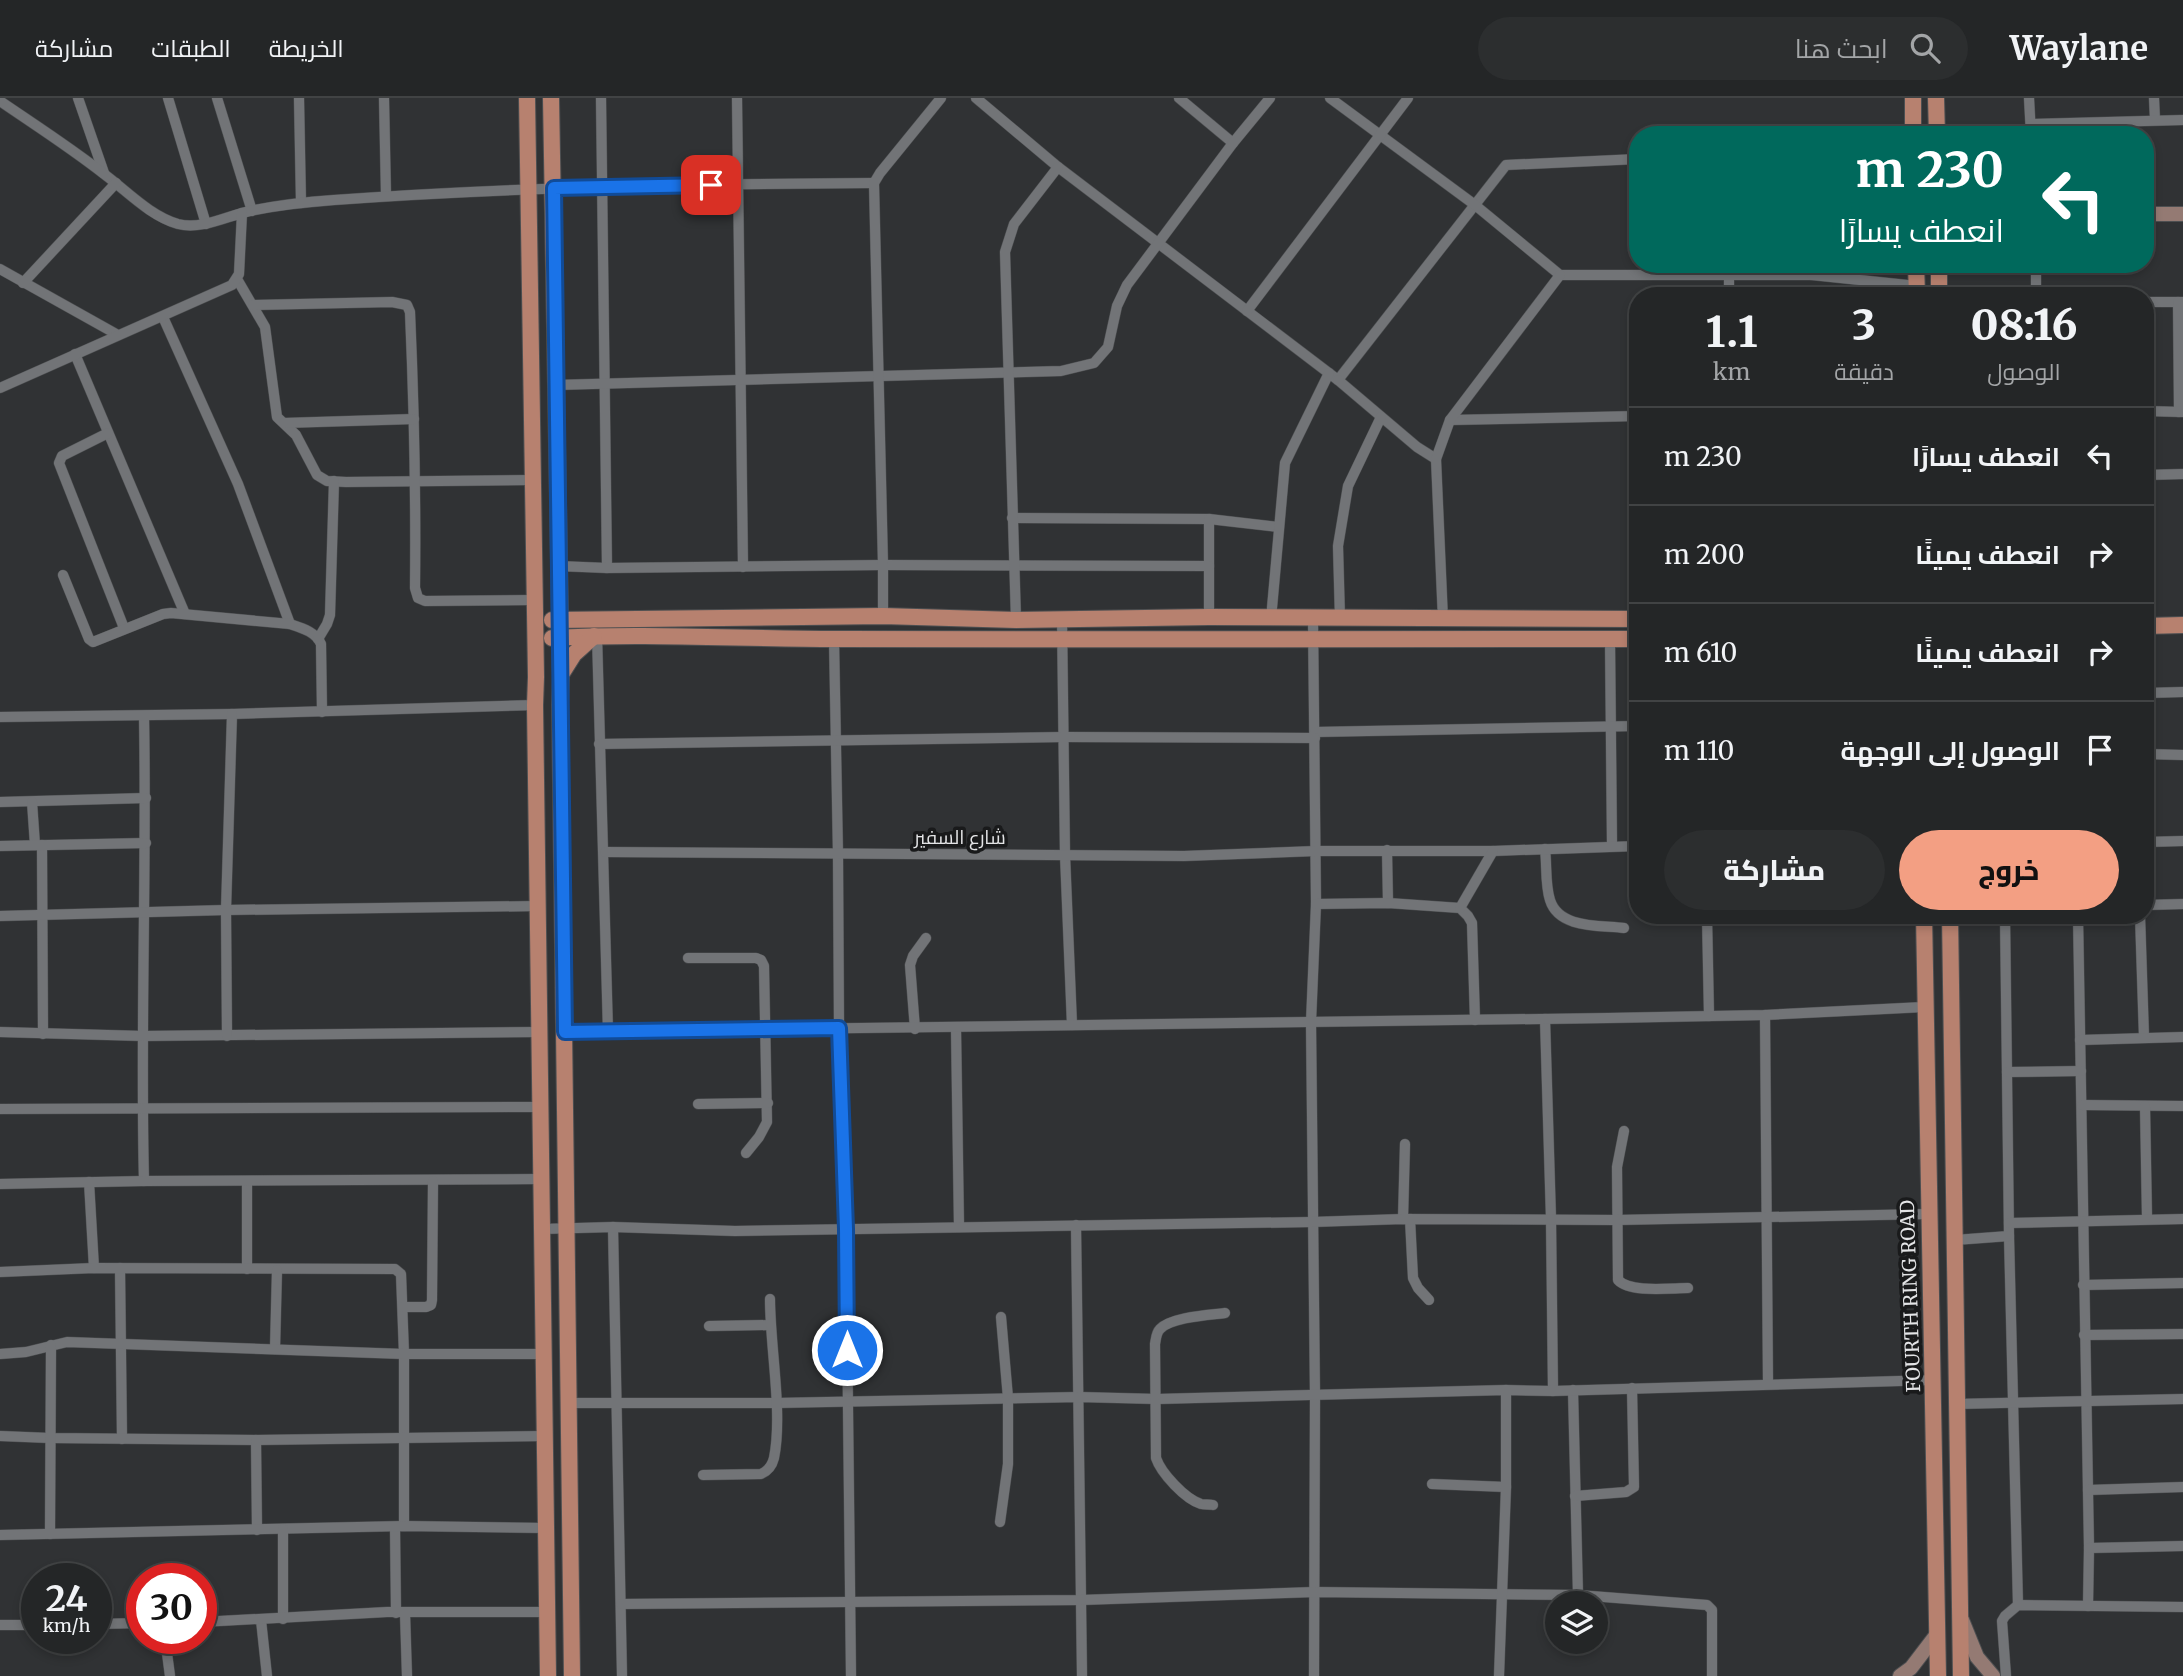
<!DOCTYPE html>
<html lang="ar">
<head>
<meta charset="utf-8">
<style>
  body { margin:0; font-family:Merriweather,Cairo,serif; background:#2c2e2f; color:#f1f3f6; direction:rtl; height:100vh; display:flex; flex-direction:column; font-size:26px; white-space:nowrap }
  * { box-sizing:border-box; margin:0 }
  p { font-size:23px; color:#a3a5a7 }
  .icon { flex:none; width:38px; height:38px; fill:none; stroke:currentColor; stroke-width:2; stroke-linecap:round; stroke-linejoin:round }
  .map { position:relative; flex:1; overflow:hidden; direction:ltr }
  .sheet { position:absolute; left:1629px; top:189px; width:525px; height:637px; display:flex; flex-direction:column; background:#242627; border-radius:28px; box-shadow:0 4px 10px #0003,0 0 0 2px #414344; direction:rtl }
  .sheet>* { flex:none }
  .guide { position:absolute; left:1629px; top:28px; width:525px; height:147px; border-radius:28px; box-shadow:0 4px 10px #0003,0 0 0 2px #414344; direction:rtl; background:#00695c; color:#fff; overflow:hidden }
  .tools { position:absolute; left:1545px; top:1493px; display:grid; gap:14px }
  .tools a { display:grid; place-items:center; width:63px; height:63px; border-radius:50%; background:#242627; box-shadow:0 4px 10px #0003,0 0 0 2px #414344; font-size:35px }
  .speed { position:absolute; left:21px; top:1465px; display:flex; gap:14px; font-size:35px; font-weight:700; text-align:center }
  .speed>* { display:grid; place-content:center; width:91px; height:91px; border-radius:50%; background:#242627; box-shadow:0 4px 10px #0003,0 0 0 2px #414344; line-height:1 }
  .speed small { font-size:18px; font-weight:400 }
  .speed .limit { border:10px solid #d22; background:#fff; color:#111 }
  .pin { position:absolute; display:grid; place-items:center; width:60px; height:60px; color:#fff; margin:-30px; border-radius:14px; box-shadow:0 4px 10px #0006 }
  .me { position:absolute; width:77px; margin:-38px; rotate:0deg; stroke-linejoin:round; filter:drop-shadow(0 0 5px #0008) }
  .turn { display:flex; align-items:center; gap:24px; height:147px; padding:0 35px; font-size:32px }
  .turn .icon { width:91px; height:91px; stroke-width:2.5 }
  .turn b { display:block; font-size:49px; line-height:60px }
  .eta { display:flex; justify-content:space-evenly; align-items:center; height:119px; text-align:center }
  .eta b { font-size:42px; font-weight:800; line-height:49px }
  .cta { display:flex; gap:14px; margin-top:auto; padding:14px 35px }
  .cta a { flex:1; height:80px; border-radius:42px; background:#f39f83; color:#111; font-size:28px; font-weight:800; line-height:80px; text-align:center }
  .cta a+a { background:#2c2e2f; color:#f1f3f6 }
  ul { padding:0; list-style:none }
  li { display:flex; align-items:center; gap:21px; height:98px; padding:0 35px; border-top:2px solid #414344 }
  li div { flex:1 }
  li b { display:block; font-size:26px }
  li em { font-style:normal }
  header { display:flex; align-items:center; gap:42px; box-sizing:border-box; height:98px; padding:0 35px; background:#242627; border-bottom:2px solid #414344 }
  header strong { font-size:33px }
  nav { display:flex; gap:38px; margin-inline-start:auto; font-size:24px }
  .search { width:490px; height:63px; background:#2c2e2f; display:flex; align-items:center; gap:18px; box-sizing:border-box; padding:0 24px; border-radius:38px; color:#a3a5a7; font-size:26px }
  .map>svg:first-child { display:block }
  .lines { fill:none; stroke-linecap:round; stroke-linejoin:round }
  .street-casing { stroke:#4d4f51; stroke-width:11 }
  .secondary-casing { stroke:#4d4f51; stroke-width:16 }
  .primary-casing { stroke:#4d4f51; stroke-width:18 }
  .street { stroke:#727477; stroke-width:10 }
  .secondary { stroke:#947a73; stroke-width:14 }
  .primary { stroke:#b7816f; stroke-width:16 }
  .route-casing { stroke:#114b97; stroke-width:18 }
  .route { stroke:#1a73e8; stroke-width:12 }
  .labels { text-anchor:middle; stroke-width:7; stroke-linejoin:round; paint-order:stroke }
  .street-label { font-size:19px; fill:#e3e4e6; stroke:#191a1b }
</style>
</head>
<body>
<header>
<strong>Waylane</strong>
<div class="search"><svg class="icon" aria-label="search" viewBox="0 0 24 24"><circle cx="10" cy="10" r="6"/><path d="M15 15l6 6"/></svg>ابحث هنا</div>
<nav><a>الخريطة</a><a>الطبقات</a><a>مشاركة</a></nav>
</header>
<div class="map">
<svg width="2183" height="1578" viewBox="0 0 2183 1578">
  <rect width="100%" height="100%" fill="#303234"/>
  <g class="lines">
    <!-- street casing -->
    <g class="street-casing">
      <g id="street">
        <path d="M78,0L104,75"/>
        <path d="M168,0L206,126"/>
        <path d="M217,0L252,113"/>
        <path d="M299,0L301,105"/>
        <path d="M384,0L386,98"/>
        <path d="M601,0L607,470"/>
        <path d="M737,0L743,469"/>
        <path d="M976,0L1058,69L1338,282L1506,67L1638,61"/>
        <path d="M1179,0L1233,45"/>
        <path d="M1330,0L1475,107L1560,177H1812V166"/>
        <path d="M2029,0L2031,37"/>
        <path d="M2154,0L2155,22"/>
        <path d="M0,3C35,27 71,50 104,76C127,93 150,118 178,126C202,132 227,118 250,113C278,107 306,104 334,102C514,89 694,86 874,85"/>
        <path d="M2031,26L2183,22"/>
        <path d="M2036,166V193L2039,198"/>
        <path d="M0,171L118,237"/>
        <path d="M1729,176V198"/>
        <path d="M1812,177L1917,188"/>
        <path d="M237,181L265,229L277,319L296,337L317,377L327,383L346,384L533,382"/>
        <path d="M23,185L116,85"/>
        <path d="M2146,204H2183"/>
        <path d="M2178,204L2179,314"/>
        <path d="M253,207L392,204L407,207L410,214C414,306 416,398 415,490L418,500L425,503L535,502"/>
        <path d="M1247,213L1408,0"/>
        <path d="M163,219L238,386L290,526"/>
        <path d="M75,256L185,516"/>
        <path d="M1338,282L1417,349L1436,361"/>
        <path d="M556,287L1061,273L1094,265L1108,249L1117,208L1127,187L1233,45L1270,0"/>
        <path d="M0,290L232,187L239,176L242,115"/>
        <path d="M2146,313L2182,314"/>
        <path d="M1450,322L1638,318"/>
        <path d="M284,325L414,321"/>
        <path d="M108,335L62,358L59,365L124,530"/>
        <path d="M2146,377L2183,376"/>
        <path d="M1012,420L1209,421L1278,429"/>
        <path d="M1209,421V519"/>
        <path d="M558,468L607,470L883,467L1209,468"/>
        <path d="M63,477L89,541L93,544L163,516L171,515L290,526C302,530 316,534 321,546L322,614"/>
        <path d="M883,518V467L874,85L880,75L941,0"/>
        <path d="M1062,521L1065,757L1072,927"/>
        <path d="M1271,521L1285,365L1329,275"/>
        <path d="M1313,521L1316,806L1311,924L1315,1298L1314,1578"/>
        <path d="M1340,521L1338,448L1348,388L1381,319"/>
        <path d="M1016,522L1005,154L1014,126L1058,69"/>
        <path d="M1443,522L1436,361L1450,322L1560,177"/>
        <path d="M597,537L608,934"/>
        <path d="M318,541L327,526L330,517L334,383"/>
        <path d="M834,541L838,757L839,930L846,1131L851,1578"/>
        <path d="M1610,541L1612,748"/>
        <path d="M2146,595L2183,594"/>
        <path d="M144,618C147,773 140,928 144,1083"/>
        <path d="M0,619L232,616L535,607"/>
        <path d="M1315,634L1638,628"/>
        <path d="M599,646L1064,639L1315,640"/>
        <path d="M2146,656L2183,657"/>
        <path d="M0,704L146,700"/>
        <path d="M32,704L35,747"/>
        <path d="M2146,744L2183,743"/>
        <path d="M42,747L43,936"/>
        <path d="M0,748L146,745"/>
        <path d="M1545,751C1547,767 1545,787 1550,802C1559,831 1600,827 1624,830"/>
        <path d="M1387,752L1388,805"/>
        <path d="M605,754L1184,758L1316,753H1493L1638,748"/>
        <path d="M1316,806L1388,805L1460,810L1468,818L1472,825L1475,922"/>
        <path d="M2146,807L2183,806"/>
        <path d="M1460,810L1493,753"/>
        <path d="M1707,817L1709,918"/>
        <path d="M2005,817L2009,1138L2018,1507"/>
        <path d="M2078,817L2089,1450L2088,1508"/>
        <path d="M2140,817L2144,939"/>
        <path d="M0,818L226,812L538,808"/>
        <path d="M688,860H756L761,862L764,868L767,1024L759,1039L746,1055"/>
        <path d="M1765,917L1768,1285"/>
        <path d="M1545,921L1551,1121L1553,1293"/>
        <path d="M956,930L959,1129"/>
        <path d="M915,931L910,867L913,858L926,840"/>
        <path d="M0,934L143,938L540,934"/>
        <path d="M565,934L1608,920L1765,917L1924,909"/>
        <path d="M227,938L226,812L232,616"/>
        <path d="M2080,942L2183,939"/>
        <path d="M2007,974L2081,973"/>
        <path d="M698,1006L768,1005"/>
        <path d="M2082,1007L2183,1008"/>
        <path d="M2145,1008L2147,1120"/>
        <path d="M0,1011L541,1009"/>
        <path d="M1624,1033L1617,1069L1618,1182C1630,1195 1670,1190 1688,1190"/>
        <path d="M247,1083V1171"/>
        <path d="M89,1084L94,1170"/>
        <path d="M0,1086L144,1083L541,1081"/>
        <path d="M1403,1121L1405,1046"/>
        <path d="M1410,1121L1413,1180L1418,1190L1429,1202"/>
        <path d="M2009,1125L2183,1121"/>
        <path d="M1076,1127L1082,1578"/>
        <path d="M613,1129L622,1578"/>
        <path d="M542,1131L613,1129L735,1133L1312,1124L1403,1121L1616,1122L1928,1116"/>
        <path d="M1955,1142L2009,1138"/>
        <path d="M120,1170L122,1341"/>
        <path d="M0,1174L94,1170L395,1171L401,1176L404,1256V1428"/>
        <path d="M2083,1187L2183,1185"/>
        <path d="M403,1209H426L431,1207L432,1202L433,1083"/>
        <path d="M709,1228L770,1227"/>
        <path d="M2084,1237L2183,1236"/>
        <path d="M275,1251L277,1172"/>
        <path d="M0,1256L26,1254L67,1244L404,1256H543"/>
        <path d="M1573,1292L1578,1497"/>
        <path d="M568,1305H776L1079,1299L1157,1301L1506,1292L1553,1293L1934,1282"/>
        <path d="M1956,1306L2183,1301"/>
        <path d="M0,1338L50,1340L256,1342L545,1338"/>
        <path d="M256,1342L257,1432"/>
        <path d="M703,1377L761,1376C768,1373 772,1368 774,1360C783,1315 770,1249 770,1201"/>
        <path d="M1432,1386L1506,1389"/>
        <path d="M2088,1392L2183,1389"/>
        <path d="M1575,1398L1626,1394L1634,1389L1632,1290"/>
        <path d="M1213,1407C1209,1406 1205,1407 1201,1406C1185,1401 1161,1375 1156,1360L1155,1246C1156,1241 1156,1235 1160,1231C1171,1219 1209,1217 1225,1215"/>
        <path d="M1000,1424L1008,1366V1300L1001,1219"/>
        <path d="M395,1429L396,1515"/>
        <path d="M50,1436L51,1247"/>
        <path d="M0,1437L404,1428L546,1430"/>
        <path d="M2089,1450L2183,1448"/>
        <path d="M621,1506L1081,1502L1315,1494L1578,1497L1707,1507L1712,1512V1578"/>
        <path d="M405,1515L407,1578"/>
        <path d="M283,1521V1431"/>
        <path d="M261,1522L267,1578"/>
        <path d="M201,1524L387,1514H546"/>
        <path d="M96,1526L142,1525"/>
        <path d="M0,1527H37"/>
        <path d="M165,1540L170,1578"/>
        <path d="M1499,1578L1506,1389V1292"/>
        <path d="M2006,1578L2002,1523L2005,1518L2018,1507L2183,1509"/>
      </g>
    </g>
    <!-- secondary casing -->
    <g class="secondary-casing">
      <g id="secondary">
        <path d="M2146,116H2183"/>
        <path d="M1962,1522L1977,1559L1993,1578"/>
        <path d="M1900,1578L1911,1570L1937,1536"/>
      </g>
    </g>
    <!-- primary casing -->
    <g class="primary-casing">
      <g id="primary">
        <path d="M527,0L536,579L535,607L548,1578"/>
        <path d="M551,0L561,578L560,607L572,1578"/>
        <path d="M1913,0V37"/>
        <path d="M1936,0L1937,37"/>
        <path d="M1916,166L1917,198"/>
        <path d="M1939,166V198"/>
        <path d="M552,522L883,518L1016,522L1209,519L1638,521"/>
        <path d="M2146,528L2183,527"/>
        <path d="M552,540C647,535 741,541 836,541C1103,541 1371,542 1638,541"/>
        <path d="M562,575L574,556L594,538"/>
        <path d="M1924,817L1938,1578"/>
        <path d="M1950,817L1961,1578"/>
      </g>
    </g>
    <!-- street -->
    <use href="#street" class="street"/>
    <!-- secondary -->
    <use href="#secondary" class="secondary"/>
    <!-- primary -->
    <use href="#primary" class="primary"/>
  </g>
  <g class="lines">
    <!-- route casing -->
    <g class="route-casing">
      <path id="route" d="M711,87L554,90L565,934L839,930L846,1131L847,1252"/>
    </g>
    <!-- route -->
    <use href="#route" class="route"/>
  </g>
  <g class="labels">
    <!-- street labels -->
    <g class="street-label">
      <text x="960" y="746">شارع السفير</text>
      <text transform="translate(1910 1198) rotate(-92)" y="7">FOURTH RING ROAD</text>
    </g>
  </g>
</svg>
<div class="tools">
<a><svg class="icon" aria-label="layers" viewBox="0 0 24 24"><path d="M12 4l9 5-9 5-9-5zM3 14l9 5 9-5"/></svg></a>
</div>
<div class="speed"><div>24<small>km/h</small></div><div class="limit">30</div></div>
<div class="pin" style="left:711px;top:87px;background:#d93025"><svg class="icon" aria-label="arrive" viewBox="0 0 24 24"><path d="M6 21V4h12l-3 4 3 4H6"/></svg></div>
<svg class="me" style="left:847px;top:1252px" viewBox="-20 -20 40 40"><circle r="17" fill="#1a73e8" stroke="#fff" stroke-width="3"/><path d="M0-11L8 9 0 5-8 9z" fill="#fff"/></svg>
<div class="guide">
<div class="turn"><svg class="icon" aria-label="left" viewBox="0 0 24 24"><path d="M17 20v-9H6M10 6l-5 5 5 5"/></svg><div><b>230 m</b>انعطف يسارًا</div></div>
</div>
<section class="sheet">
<div class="eta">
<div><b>08:16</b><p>الوصول</p></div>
<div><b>3</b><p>دقيقة</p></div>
<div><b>1.1</b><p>km</p></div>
</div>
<ul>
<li><svg class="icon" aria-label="left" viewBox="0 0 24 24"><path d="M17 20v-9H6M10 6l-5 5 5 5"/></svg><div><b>انعطف يسارًا</b></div><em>230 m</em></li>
<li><svg class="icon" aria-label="right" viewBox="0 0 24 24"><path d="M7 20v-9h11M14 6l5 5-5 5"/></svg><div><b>انعطف يمينًا</b></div><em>200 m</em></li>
<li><svg class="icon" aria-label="right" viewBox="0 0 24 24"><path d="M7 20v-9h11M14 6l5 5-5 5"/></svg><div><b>انعطف يمينًا</b></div><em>610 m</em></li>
<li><svg class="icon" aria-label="arrive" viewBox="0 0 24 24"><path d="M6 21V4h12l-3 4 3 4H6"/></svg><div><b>الوصول إلى الوجهة</b></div><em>110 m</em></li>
</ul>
<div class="cta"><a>خروج</a><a>مشاركة</a></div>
</section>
</div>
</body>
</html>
